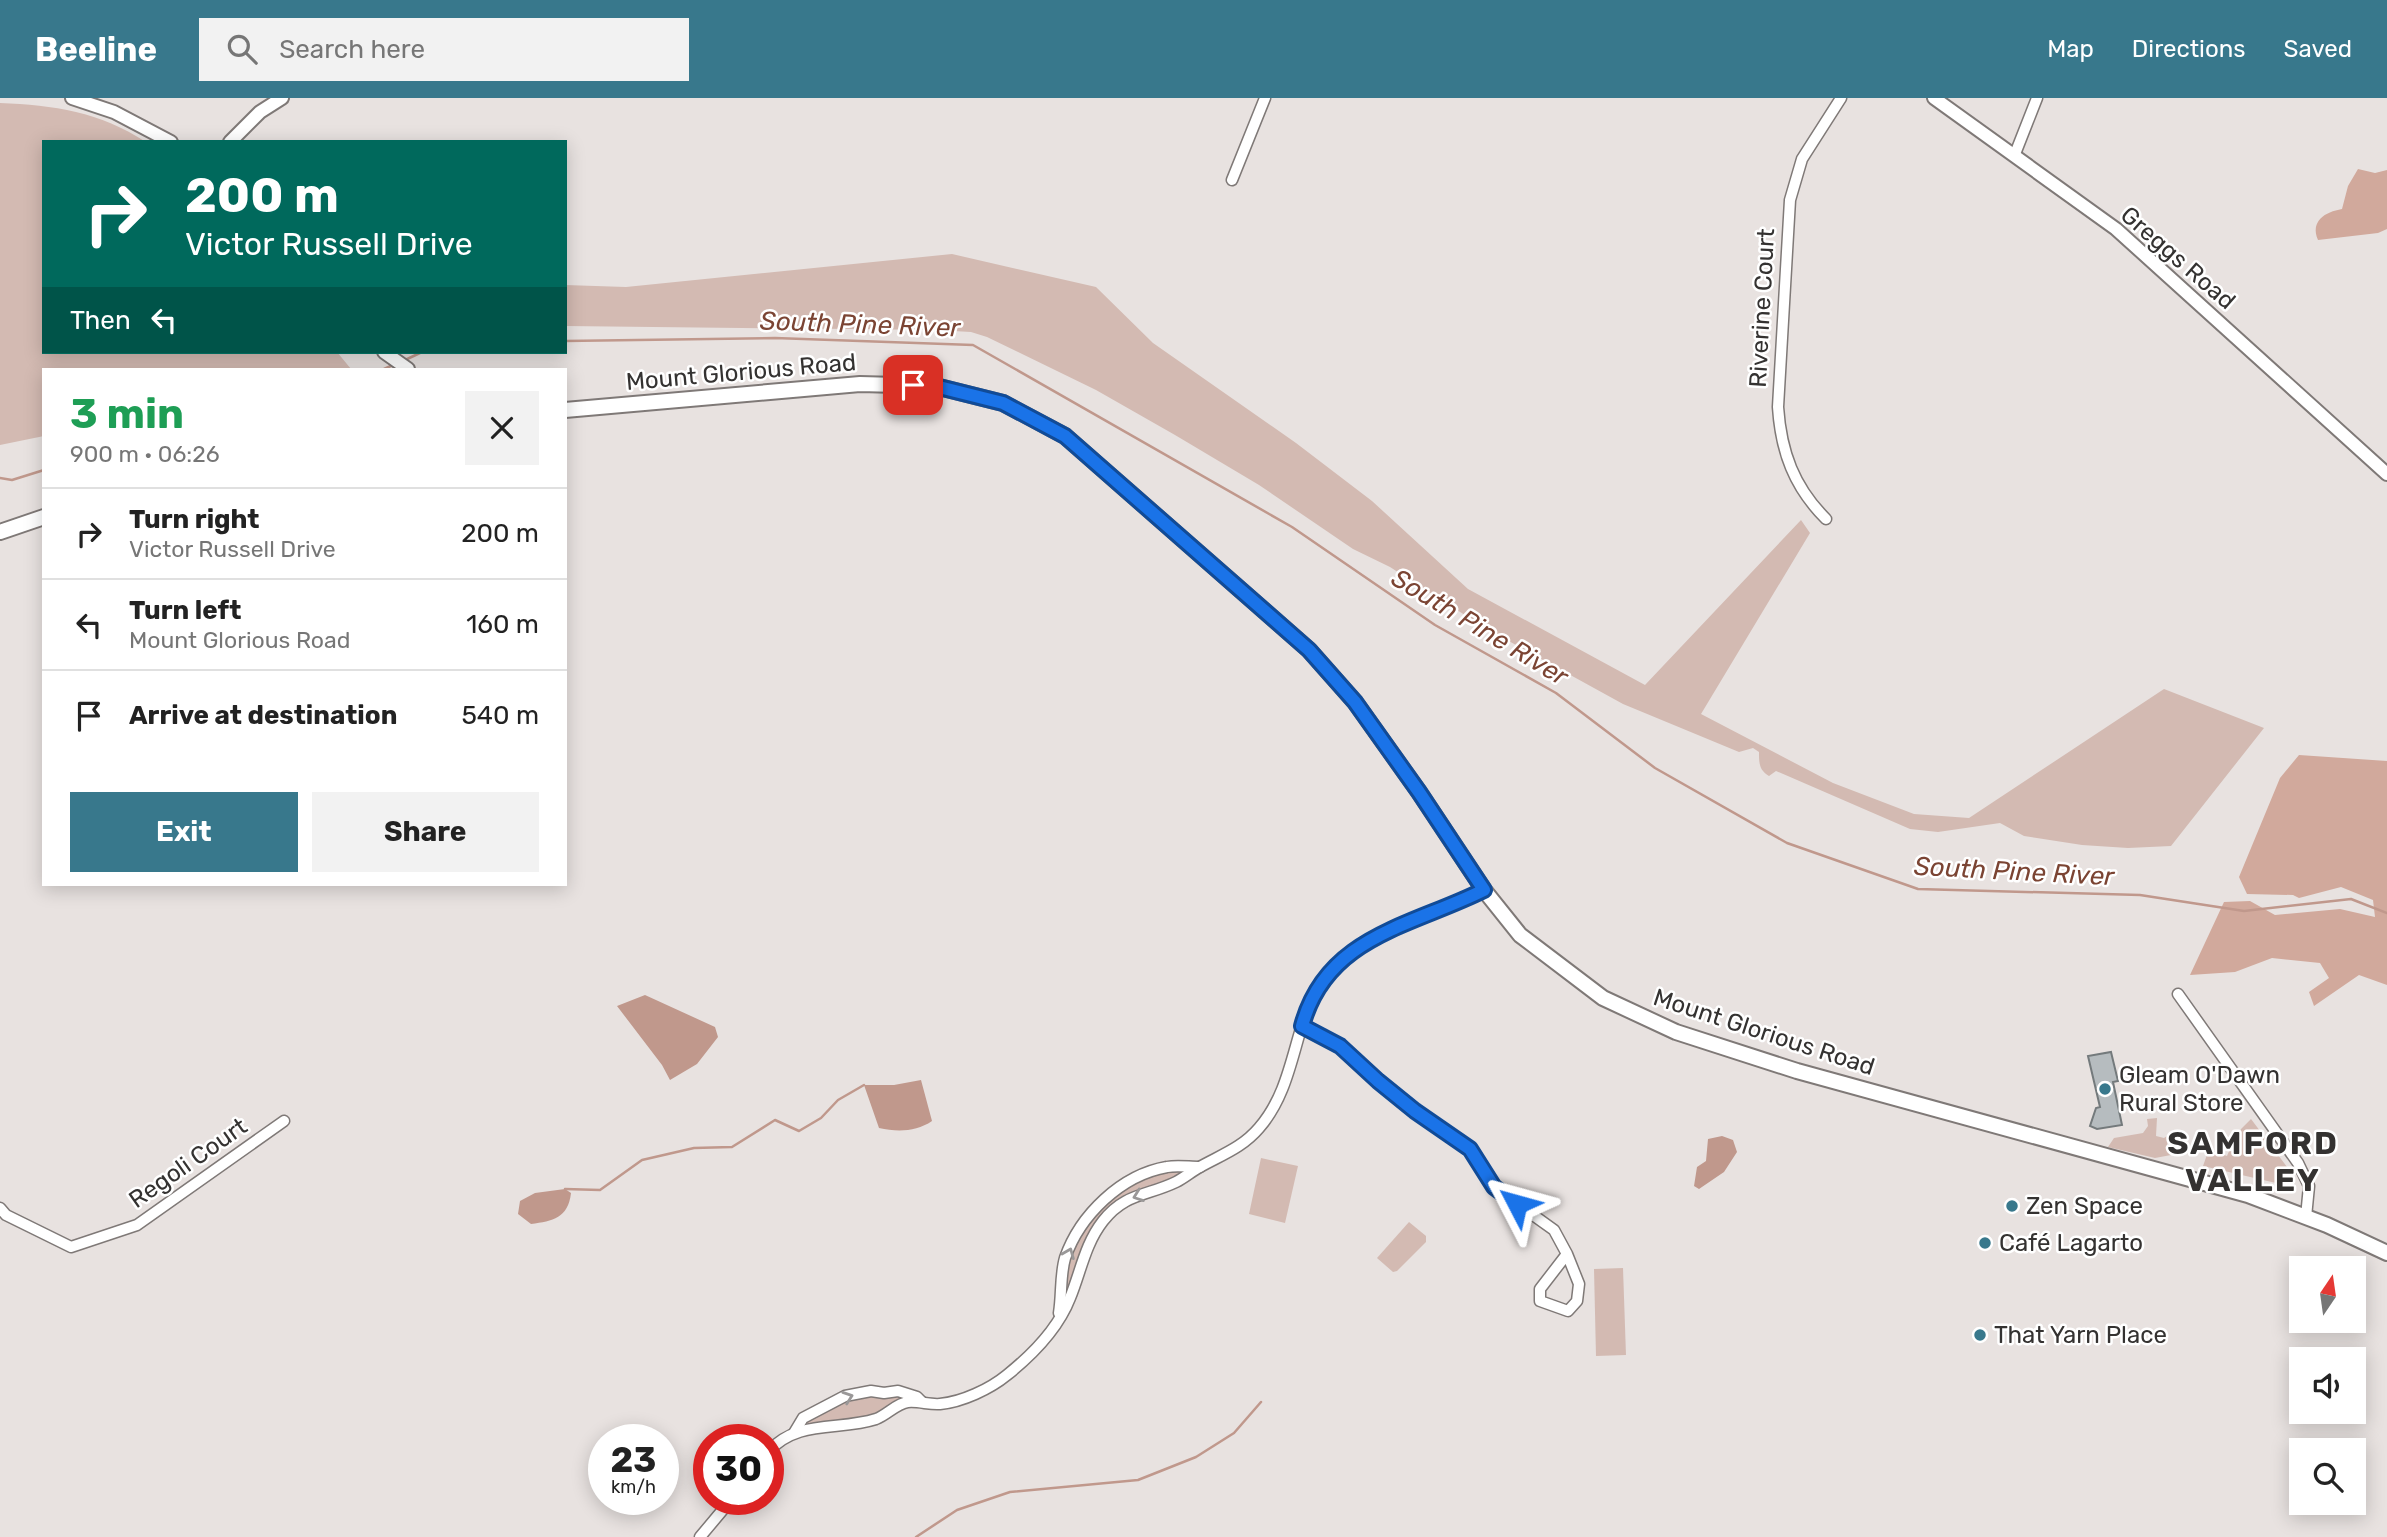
<!DOCTYPE html>
<html lang="en">
<head>
<meta charset="utf-8">
<style>
  body { margin:0; font-family:Rubik,sans-serif; background:#f2f2f2; color:#222; height:100vh; display:flex; flex-direction:column; font-size:26px; white-space:nowrap }
  * { box-sizing:border-box; margin:0 }
  p { font-size:23px; color:#767676 }
  .icon { flex:none; width:38px; height:38px; fill:none; stroke:currentColor; stroke-width:2; stroke-linecap:round; stroke-linejoin:round }
  .map { position:relative; flex:1; overflow:hidden }
  .details { position:absolute; left:42px; top:270px; width:525px; height:518px; display:flex; flex-direction:column; background:#fff; border-radius:0px; box-shadow:0 4px 18px #0003 }
  .details>* { flex:none }
  .top-card { position:absolute; left:42px; top:42px; width:525px; height:214px; border-radius:0px; box-shadow:0 4px 18px #0003; background:#00695c; color:#fff; overflow:hidden }
  .needle { width:46px; rotate:13deg }
  .controls { position:absolute; left:2289px; top:1158px; display:grid; gap:14px }
  .controls a { display:grid; place-items:center; width:77px; height:77px; border-radius:0px; background:#fff; box-shadow:0 4px 18px #0003; font-size:35px }
  .speed { position:absolute; left:588px; top:1326px; display:flex; gap:14px; font-size:35px; font-weight:700; text-align:center }
  .speed>* { display:grid; place-content:center; width:91px; height:91px; border-radius:50%; background:#fff; box-shadow:0 4px 18px #0003; line-height:1 }
  .speed small { font-size:18px; font-weight:400 }
  .speed .limit { border:10px solid #d22; background:#fff; color:#111 }
  .pin { position:absolute; display:grid; place-items:center; width:60px; height:60px; color:#fff; margin:-30px; border-radius:14px; box-shadow:0 4px 10px #0006 }
  .me { position:absolute; width:77px; margin:-38px; rotate:309deg; stroke-linejoin:round; filter:drop-shadow(0 0 5px #0008) }
  .turn { display:flex; align-items:center; gap:24px; height:147px; padding:0 28px; font-size:32px }
  .turn .icon { width:91px; height:91px; stroke-width:2.5 }
  .turn b { display:block; font-size:49px; line-height:60px }
  .then { display:flex; align-items:center; height:66px; padding:0 28px; background:#0003; gap:14px; font-size:26px }
  .round { display:grid; place-items:center; flex:none; width:74px; height:74px; border-radius:0px; background:#f2f2f2 }
  .head { display:flex; align-items:center; justify-content:space-between; height:119px; padding:0 28px }
  h1 { font-size:42px; font-weight:700; line-height:52px; color:#1e9e55 }
  .primary-button { display:flex; gap:14px; margin-top:auto; padding:14px 28px }
  .primary-button a { flex:1; height:80px; border-radius:0px; background:#38788c; color:#fff; font-size:28px; font-weight:700; line-height:80px; text-align:center }
  .primary-button a+a { background:#f2f2f2; color:#222 }
  ul { padding:0; list-style:none }
  li { display:flex; align-items:center; gap:21px; height:91px; padding:0 28px; border-top:2px solid #e0e0e0 }
  li div { flex:1 }
  li b { display:block; font-size:26px }
  li em { font-style:normal }
  header { display:flex; align-items:center; gap:42px; box-sizing:border-box; height:98px; padding:0 35px; background:#38788c; color:#fff }
  header strong { font-size:33px }
  nav { display:flex; gap:38px; margin-inline-start:auto; font-size:24px }
  .search { width:490px; height:63px; background:#f2f2f2; display:flex; align-items:center; gap:18px; box-sizing:border-box; padding:0 24px; border-radius:0px; color:#767676; font-size:26px }
  .map>svg:first-child { display:block }
  .green { fill:#d3bab2 }
  .forest { fill:#d1a99c }
  .water { fill:#c0988c }
  .lines { fill:none; stroke-linecap:round; stroke-linejoin:round }
  .stream { stroke:#c0988c; stroke-width:2.5 }
  .building { fill:#b6bcbf; stroke:#747a7c; stroke-width:2 }
  .minor-casing { stroke:#7f7977; stroke-width:13 }
  .tertiary-casing { stroke:#7f7977; stroke-width:16 }
  .secondary-casing { stroke:#7f7977; stroke-width:18 }
  .minor { stroke:#fff; stroke-width:10 }
  .tertiary { stroke:#fff; stroke-width:12 }
  .secondary { stroke:#fff; stroke-width:14 }
  .oneway { stroke:#9a9898 }
  .route-casing { stroke:#114b97; stroke-width:18 }
  .route { stroke:#1a73e8; stroke-width:12 }
  .poi-dot { fill:#38788c; stroke:#fff; stroke-width:2.5 }
  .labels { text-anchor:middle; stroke-width:5; stroke-linejoin:round; paint-order:stroke }
  .street-label { font-size:24px; fill:#343231; stroke:#fff }
  .poi-label { font-size:24px; fill:#343231; stroke:#fff; text-anchor:start }
  .water-label { font-size:26px; font-style:italic; fill:#7b4433; stroke:#fff }
  .district-label { font-size:32px; font-weight:bold; letter-spacing:2px; fill:#343231; stroke:#fff }
</style>
</head>
<body>
<header>
<strong>Beeline</strong>
<div class="search"><svg class="icon" aria-label="search" viewBox="0 0 24 24"><circle cx="10" cy="10" r="6"/><path d="M15 15l6 6"/></svg>Search here</div>
<nav><a>Map</a><a>Directions</a><a>Saved</a></nav>
</header>
<div class="map">
<svg width="2387" height="1439" viewBox="0 0 2387 1439">
  <rect width="100%" height="100%" fill="#e8e2e0"/>
  <!-- green -->
  <g class="green">
    <path d="M0,5C54,7 100,14 146,44H44V254H337L351,271H44V338L0,347Z"/>
    <path d="M952,156L1096,189L1153,245L1296,345L1372,403L1468,491L1645,587L1801,422L1810,435L1701,616L1833,685L1914,716L1969,720L2164,591L2264,630L2171,748L2128,750L2082,747L2024,738L2000,725L1938,734L1910,731L1776,673L1769,678C1759,672 1759,665 1759,654L1753,650L1739,654L1623,606L1485,530L1390,469L1353,451L1259,387L1175,337L1096,292L987,239L971,234L936,232L565,228V187L626,189Z"/>
    <path d="M2157,1020L2156,1038L2164,1040L2170,1036L2166,1050L2174,1053L2171,1057L2155,1060L2108,1049L2114,1040L2143,1035L2148,1028L2147,1021Z"/>
    <path d="M2251,1021L2293,1077L2289,1084L2276,1085L2203,1068L2209,1051L2227,1058L2230,1051L2233,1052L2241,1031Z"/>
    <path d="M1261,1060L1298,1068L1285,1125L1249,1116Z"/>
    <path d="M1200,1069L1120,1104L1103,1124L1070,1201L1061,1206L1064,1166L1097,1107L1150,1075Z"/>
    <path d="M1409,1124L1426,1138V1144L1397,1173L1393,1174L1377,1160Z"/>
    <path d="M1623,1170L1626,1257L1596,1258L1594,1171Z"/>
    <path d="M871,1293L917,1299L878,1320L793,1335L813,1313Z"/>
  </g>
  <!-- forest -->
  <g class="forest">
    <path d="M2358,71L2375,75L2387,72V131L2378,135L2318,142C2310,123 2325,114 2342,111L2348,88Z"/>
    <path d="M2299,657L2387,663V887L2359,877L2314,908L2309,894L2329,880L2320,865L2272,860L2235,874L2190,877L2224,804L2250,803L2275,817L2340,811L2375,819L2373,802L2341,789L2299,800L2293,797L2247,796L2239,779L2280,680Z"/>
  </g>
  <!-- water -->
  <g class="water">
    <path d="M645,897L715,929L718,939L697,966L670,982L662,967L617,908Z"/>
    <path d="M921,982L932,1023C916,1034 897,1034 879,1030L864,987H894Z"/>
    <path d="M1722,1038L1733,1042L1737,1054L1724,1074L1699,1091L1694,1088L1697,1069L1706,1063L1708,1041Z"/>
    <path d="M565,1091L571,1095C568,1120 553,1123 531,1126L518,1116L520,1103L535,1095Z"/>
  </g>
  <g class="lines">
    <!-- stream -->
    <g class="stream">
      <path d="M565,243L775,240L973,247L1292,429L1435,527L1556,595L1655,670L1787,745L1918,791L2140,797L2244,813L2351,801L2387,815"/>
      <path d="M403,263L422,254"/>
      <path d="M384,271L393,267"/>
      <path d="M0,380L12,382L44,372"/>
      <path d="M565,1091L600,1092L642,1062L694,1050L732,1049L775,1022L799,1033L821,1020L838,1002L864,987"/>
      <path d="M916,1439L957,1412L1010,1394L1138,1382L1196,1359L1234,1335L1261,1304"/>
    </g>
  </g>
  <!-- building -->
  <path class="building" d="M2111,954L2118,983L2113,984L2122,1027L2097,1031L2090,1028L2096,1010L2100,1009L2088,958Z"/>
  <g class="lines">
    <!-- minor casing -->
    <g class="minor-casing">
      <g id="minor">
        <path d="M2015,56L2037,0"/>
        <path d="M1232,82L1265,0"/>
        <path d="M1826,421C1794,389 1781,354 1778,309L1790,102L1802,61L1841,0"/>
        <path d="M2178,896L2298,1065L2309,1088L2306,1119"/>
        <path d="M1302,928L1340,948L1378,983L1434,1028L1470,1050L1494,1089L1554,1132L1567,1156L1579,1186L1577,1203L1568,1213L1540,1203V1191L1567,1156"/>
        <path d="M0,1110L6,1117L71,1149L137,1127L284,1023"/>
        <path d="M1059,1215C1062,1197 1060,1177 1065,1160C1080,1117 1121,1077 1167,1069C1177,1067 1189,1069 1200,1069"/>
        <path d="M794,1335L803,1320L845,1298L871,1293L884,1295L898,1293L917,1299L922,1304"/>
        <path d="M768,1354C797,1321 839,1333 876,1321C887,1317 897,1305 908,1304C919,1303 930,1307 940,1306C962,1304 990,1291 1007,1277C1032,1257 1058,1231 1070,1200C1081,1173 1085,1146 1103,1123C1125,1095 1147,1098 1176,1084C1184,1080 1191,1074 1198,1070C1221,1057 1242,1050 1259,1030C1287,998 1292,956 1305,918C1330,839 1419,825 1484,792"/>
        <path d="M700,1439L731,1402"/>
      </g>
    </g>
    <!-- tertiary casing -->
    <g class="tertiary-casing">
      <g id="tertiary">
        <path d="M72,0L114,14L171,44"/>
        <path d="M1934,0L2116,131L2387,376"/>
        <path d="M230,44L260,14L282,0"/>
        <path d="M384,254L408,271"/>
      </g>
    </g>
    <!-- secondary casing -->
    <g class="secondary-casing">
      <g id="secondary">
        <path d="M565,312L860,286L935,288L1003,305L1065,338L1309,552L1355,604L1419,694L1484,792L1520,837L1603,900L1676,934L1797,973L2248,1097L2327,1127L2387,1155"/>
        <path d="M0,434L44,419"/>
      </g>
    </g>
    <!-- minor -->
    <use href="#minor" class="minor"/>
    <!-- tertiary -->
    <use href="#tertiary" class="tertiary"/>
    <!-- secondary -->
    <use href="#secondary" class="secondary"/>
  </g>
  <!-- one-way arrows -->
  <defs><path id="oneway-chevron" d="M-2-3.5L2.5 0L-2 3.5" fill="none" stroke-width="1.6" stroke-linecap="round" stroke-linejoin="round" transform="scale(1.75)"/></defs>
  <g class="oneway">
    <use href="#oneway-chevron" transform="translate(1138 1098) rotate(160)"/>
    <use href="#oneway-chevron" transform="translate(1069 1155) rotate(-68)"/>
    <use href="#oneway-chevron" transform="translate(848 1299) rotate(-19)"/>
  </g>
  <g class="lines">
    <!-- route casing -->
    <g class="route-casing">
      <path id="route" d="M913,287L935,288L1003,305L1065,338L1309,552L1355,604L1419,694L1484,792C1412,828 1326,838 1302,928L1340,948L1378,983L1415,1013L1470,1051L1494,1089L1517,1106"/>
    </g>
    <!-- route -->
    <use href="#route" class="route"/>
  </g>
  <!-- markers -->
  <g class="poi-dot">
    <circle cx="2105" cy="991" r="7"/>
    <circle cx="2012" cy="1108" r="7"/>
    <circle cx="1985" cy="1145" r="7"/>
    <circle cx="1980" cy="1237" r="7"/>
  </g>
  <g class="labels">
    <!-- street labels -->
    <g class="street-label">
      <text transform="translate(2178 160) rotate(41)" y="8">Greggs Road</text>
      <text transform="translate(1762 210) rotate(-87)" y="8">Riverine Court</text>
      <text transform="translate(741 274) rotate(-5)" y="8">Mount Glorious Road</text>
      <text transform="translate(1764 934) rotate(18)" y="8">Mount Glorious Road</text>
      <text transform="translate(188 1065) rotate(-35)" y="8">Regoli Court</text>
    </g>
    <!-- poi labels -->
    <g class="poi-label">
      <text x="2119" y="985">Gleam O'Dawn<tspan x="2119" dy="28">Rural Store</tspan></text>
      <text x="2026" y="1116">Zen Space</text>
      <text x="1999" y="1153">Café Lagarto</text>
      <text x="1994" y="1245">That Yarn Place</text>
    </g>
    <!-- water labels -->
    <g class="water-label">
      <text transform="translate(860 226) rotate(2)" y="9">South Pine River</text>
      <text transform="translate(1480 529) rotate(31)" y="9">South Pine River</text>
      <text transform="translate(2014 773) rotate(3)" y="9">South Pine River</text>
    </g>
    <!-- district labels -->
    <g class="district-label">
      <text x="2253" y="1056">SAMFORD<tspan x="2253" dy="37">VALLEY</tspan></text>
    </g>
  </g>
</svg>
<div class="controls">
<a><svg class="needle" viewBox="-14 -14 28 28"><path d="M0-13l5 13h-10z" fill="#e53935"/><path d="M0 13l5-13h-10z" fill="#767676"/></svg></a>
<a><svg class="icon" aria-label="sound" viewBox="0 0 24 24"><path d="M4 9h4l5-4v14l-5-4H4zM17 9q2 3 0 6"/></svg></a>
<a><svg class="icon" aria-label="search" viewBox="0 0 24 24"><circle cx="10" cy="10" r="6"/><path d="M15 15l6 6"/></svg></a>
</div>
<div class="speed"><div>23<small>km/h</small></div><div class="limit">30</div></div>
<div class="pin" style="left:913px;top:287px;background:#d93025"><svg class="icon" aria-label="arrive" viewBox="0 0 24 24"><path d="M6 21V4h12l-3 4 3 4H6"/></svg></div>
<svg class="me" style="left:1517px;top:1106px" viewBox="-20 -20 40 40"><path d="M0-17L14 15 0 8-14 15z" fill="#1a73e8" stroke="#fff" stroke-width="4"/></svg>
<div class="top-card">
<div class="turn"><svg class="icon" aria-label="right" viewBox="0 0 24 24"><path d="M7 20v-9h11M14 6l5 5-5 5"/></svg><div><b>200 m</b>Victor Russell Drive</div></div>
<div class="then">Then<svg class="icon" aria-label="left" viewBox="0 0 24 24"><path d="M17 20v-9H6M10 6l-5 5 5 5"/></svg></div>
</div>
<section class="details">
<div class="head"><div><h1>3 min</h1><p>900 m · 06:26</p></div><a class="round"><svg class="icon" aria-label="close" viewBox="0 0 24 24"><path d="M6 6l12 12M18 6L6 18"/></svg></a></div>
<ul>
<li><svg class="icon" aria-label="right" viewBox="0 0 24 24"><path d="M7 20v-9h11M14 6l5 5-5 5"/></svg><div><b>Turn right</b><p>Victor Russell Drive</p></div><em>200 m</em></li>
<li><svg class="icon" aria-label="left" viewBox="0 0 24 24"><path d="M17 20v-9H6M10 6l-5 5 5 5"/></svg><div><b>Turn left</b><p>Mount Glorious Road</p></div><em>160 m</em></li>
<li><svg class="icon" aria-label="arrive" viewBox="0 0 24 24"><path d="M6 21V4h12l-3 4 3 4H6"/></svg><div><b>Arrive at destination</b></div><em>540 m</em></li>
</ul>
<div class="primary-button"><a>Exit</a><a>Share</a></div>
</section>
</div>
</body>
</html>
